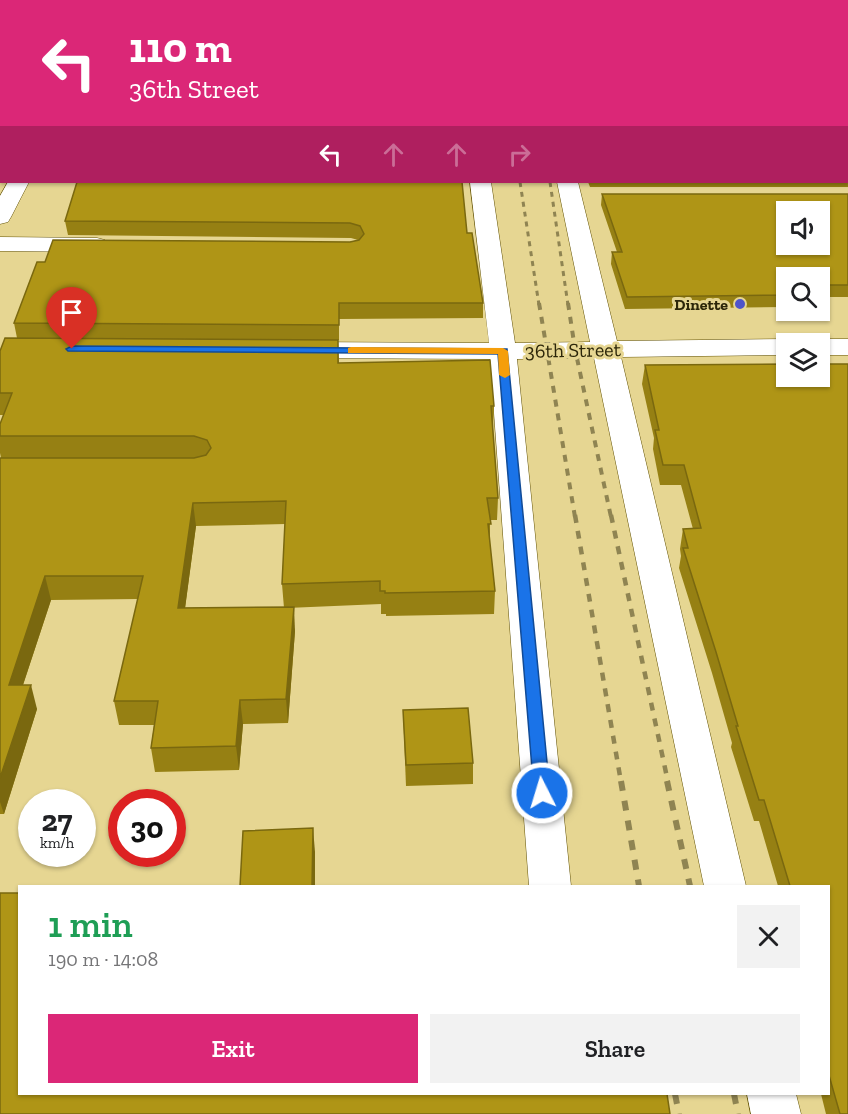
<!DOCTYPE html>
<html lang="en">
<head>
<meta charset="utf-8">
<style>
  body { margin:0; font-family:"Zilla Slab",serif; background:#f2f2f2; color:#202124; height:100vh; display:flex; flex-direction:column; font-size:22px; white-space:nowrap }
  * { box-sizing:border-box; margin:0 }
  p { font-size:20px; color:#757577 }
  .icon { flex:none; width:33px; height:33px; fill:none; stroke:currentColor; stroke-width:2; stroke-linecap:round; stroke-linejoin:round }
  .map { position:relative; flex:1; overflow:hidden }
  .details { position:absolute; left:18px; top:885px; width:812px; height:210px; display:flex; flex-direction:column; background:#fff; border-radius:0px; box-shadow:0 2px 4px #0004 }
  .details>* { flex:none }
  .banner { position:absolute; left:0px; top:0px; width:849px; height:183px; box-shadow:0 2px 4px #0004; background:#db2777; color:#fff; overflow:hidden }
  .controls { position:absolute; left:776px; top:201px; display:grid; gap:12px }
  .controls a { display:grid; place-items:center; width:54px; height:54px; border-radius:0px; background:#fff; box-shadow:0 2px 4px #0004; font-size:30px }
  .speed { position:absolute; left:18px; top:789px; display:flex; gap:12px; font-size:30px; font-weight:700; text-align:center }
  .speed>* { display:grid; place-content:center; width:78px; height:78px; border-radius:50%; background:#fff; box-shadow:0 2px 4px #0004; line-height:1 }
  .speed small { font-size:15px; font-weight:400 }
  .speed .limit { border:9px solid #d22; background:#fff; color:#111 }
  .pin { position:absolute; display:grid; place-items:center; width:51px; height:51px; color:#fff; margin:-62px -26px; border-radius:50% 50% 50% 0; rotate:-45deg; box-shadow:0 0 6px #0007 }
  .pin .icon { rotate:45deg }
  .me { position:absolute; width:66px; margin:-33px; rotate:355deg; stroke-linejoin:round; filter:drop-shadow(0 0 4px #0008) }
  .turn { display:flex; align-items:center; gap:21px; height:126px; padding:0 30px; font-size:27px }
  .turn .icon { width:78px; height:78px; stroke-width:2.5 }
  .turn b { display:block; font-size:42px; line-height:51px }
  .lanes { display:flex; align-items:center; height:57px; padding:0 30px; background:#0003; justify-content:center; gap:30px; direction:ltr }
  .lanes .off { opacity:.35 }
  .round { display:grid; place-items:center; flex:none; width:63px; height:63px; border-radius:0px; background:#f2f2f2 }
  .head { display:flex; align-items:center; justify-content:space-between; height:102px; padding:0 30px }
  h1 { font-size:36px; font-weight:600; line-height:45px; color:#1e9e55 }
  .cta { display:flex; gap:12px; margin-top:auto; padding:12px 30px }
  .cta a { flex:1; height:69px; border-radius:0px; background:#db2777; color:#fff; font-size:24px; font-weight:600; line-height:69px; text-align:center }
  .cta a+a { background:#f2f2f2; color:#202124 }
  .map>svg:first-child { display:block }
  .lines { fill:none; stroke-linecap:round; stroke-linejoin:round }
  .street-casing { stroke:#625206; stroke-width:1 }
  .secondary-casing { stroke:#625206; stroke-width:1 }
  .street { fill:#fff; fill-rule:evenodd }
  .secondary { fill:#ead4e4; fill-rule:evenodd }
  .rail-far3 { stroke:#8f8452; stroke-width:3; stroke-dasharray:5 5; stroke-linecap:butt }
  .rail-far2 { stroke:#8f8452; stroke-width:4; stroke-dasharray:7 7; stroke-linecap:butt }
  .rail-far1 { stroke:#8f8452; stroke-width:4.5; stroke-dasharray:8 8; stroke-linecap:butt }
  .rail { stroke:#8f8452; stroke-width:6; stroke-dasharray:10 10; stroke-linecap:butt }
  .wall { fill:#968013; fill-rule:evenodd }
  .shaded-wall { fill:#7a680f }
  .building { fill:#af9516; stroke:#7a680f; stroke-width:1.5; fill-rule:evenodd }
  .route { fill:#1a73e8; stroke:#114b97; stroke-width:1.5 }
  .slow { fill:#f59e0b }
  .poi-dot { fill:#4f54ca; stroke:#e6d692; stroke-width:2 }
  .labels { text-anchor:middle; stroke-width:6; stroke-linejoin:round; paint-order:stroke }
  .far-poi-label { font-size:16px; font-weight:bold; fill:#2c2609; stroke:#e6d692; text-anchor:end }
  .street-label { font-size:20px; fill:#2c2609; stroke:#e6d692 }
</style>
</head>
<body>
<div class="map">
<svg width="848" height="1114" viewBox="0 0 848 1114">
  <rect width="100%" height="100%" fill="#e6d692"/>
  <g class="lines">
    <!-- street casing -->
    <g class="street-casing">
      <g id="street">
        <path d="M519,0H535L536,2H520Z"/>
        <rect x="0" y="128" width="2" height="12"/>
        <path d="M8,182H29L11,217L8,222L0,224V196Z"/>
        <path d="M470,182H491L515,343L590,342L557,182H578L617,341L786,339L797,344H786V355L621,357L746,886H704L594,358L517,359L571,886H529L490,359L293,358L284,356L280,350L284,344L293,342L489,343Z"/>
        <path d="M0,237L97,238L105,240L109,245L105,250L97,252L0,251Z"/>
        <path d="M819,339H848V355H819V344H808Z"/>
        <path d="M747,1094H796L801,1114H751Z"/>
      </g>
    </g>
    <!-- secondary casing -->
    <g class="secondary-casing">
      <path id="secondary" d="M112,0H128L111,2Z"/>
    </g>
    <!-- street -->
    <use href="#street" class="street"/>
    <!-- secondary -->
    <use href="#secondary" class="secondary"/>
    <!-- rail-far3 -->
    <g class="rail-far3">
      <path d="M520,182L539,305"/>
      <path d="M550,182L568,305"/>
    </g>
    <!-- rail-far2 -->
    <g class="rail-far2">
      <path d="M539,303L575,517"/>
      <path d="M568,303L575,349L611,517"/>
    </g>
    <!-- rail-far1 -->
    <g class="rail-far1">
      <path d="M575,515L621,782"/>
      <path d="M611,515L668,782"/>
    </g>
    <!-- rail -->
    <g class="rail">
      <path d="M621,781L639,886"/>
      <path d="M667,781L690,886"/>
      <path d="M675,1094L679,1114"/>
      <path d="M734,1094L738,1114"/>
    </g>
  </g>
  <!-- wall -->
  <g class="wall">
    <path d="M0,0L2,2V122L0,40Z"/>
    <path d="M539,0H848V187H590L588,182H848V2H540Z"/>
    <path d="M77,182L467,233L483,303V318L339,319V340H338L339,363L494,406L493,428L498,498L497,520H490V545L495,591L494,614L386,616V614H381V604L287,608L295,631L288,723L243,724L239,770L155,772L151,748L154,725H119L114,701L138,599L51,600L23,685L37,709L4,814H0V458H1L0,453V424L4,415H0V351L17,338L14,323L358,240L351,238L68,235L65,221ZM285,524L282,584L284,608H185L196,526Z"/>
    <path d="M602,194H848V297H825L823,307H819V278H786V307L625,309L611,264L612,252H617L601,205Z"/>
    <path d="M786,364L848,1114H826L821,1094H828V886H778L759,821H754L731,747L732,743L712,673L679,568L681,556L680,549L683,529H693L681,485H660L653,449L654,438L642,384L645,365Z"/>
    <path d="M403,710L473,763V784L406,786Z"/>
  </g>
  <!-- shaded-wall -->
  <g class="shaded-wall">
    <path d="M2,104V122L0,125V107Z"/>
    <path d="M193,503L196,526L182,631L178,608Z"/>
    <path d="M45,576L51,600L15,709L9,685Z"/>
    <path d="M294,607L295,631L288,723L286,699Z"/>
    <path d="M31,685L37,709L4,814L0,802V778Z"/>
    <path d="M240,700L243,724L239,770L236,746Z"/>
    <path d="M313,828L315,852V886H312Z"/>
  </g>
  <!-- building -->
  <g class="building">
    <path d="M0,0H51L50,2H2V29L0,28Z"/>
    <rect x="167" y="0" width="124" height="2"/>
    <rect x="364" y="0" width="111" height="2"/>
    <path d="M543,0H848V176V2H543Z"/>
    <path d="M2,39V104L0,107V40Z"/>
    <path d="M77,182H462L467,233H472L483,303H339V325L14,323L37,262H45L53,240L350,242L359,240L364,234L360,226L350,223L65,221Z"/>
    <path d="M602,194H848V285H820L826,295H819V278H786V295L627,297L612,252H622ZM786,212H819V244H786Z"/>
    <path d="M5,338L338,340V363L490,360L494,406H491L498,498H487L491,524H488L495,591L385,593V591H380V581L282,584L286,501L193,503L178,608L294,607L286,699L240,700L236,746L151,748L158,701H114L143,576H45L9,685H31L0,778V458H194L206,455L211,448L207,440L194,436H0V424L12,393H0V351Z"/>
    <path d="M786,364V376H819V364H848V1114H840L828,1072V886H790L764,800H759L736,726H738L716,652L683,548H688L683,529L701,528L684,465H663L655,430H659L645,365Z"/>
    <path d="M468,708L473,763L406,765L403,710Z"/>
    <path d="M313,828L312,886H240L243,831Z"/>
    <path d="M0,893H20V1094H667L670,1114H0Z"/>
  </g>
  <!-- route -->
  <path class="route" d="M72,346L507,349L550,793L548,798L542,800L536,798L534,793L498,354L68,351L66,349Z"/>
  <!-- slow -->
  <path class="slow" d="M351,347L503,348L508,351L510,375L505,378L499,375L498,354L348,353V348Z"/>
  <!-- markers -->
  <circle class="poi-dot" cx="740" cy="304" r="6"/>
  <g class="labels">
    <!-- far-poi labels -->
    <g class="far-poi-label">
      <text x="728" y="310">Dinette</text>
    </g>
    <!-- street labels -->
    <g class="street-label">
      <text transform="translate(573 350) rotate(-1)" y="7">36th Street</text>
    </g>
  </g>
</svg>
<div class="controls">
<a><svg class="icon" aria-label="sound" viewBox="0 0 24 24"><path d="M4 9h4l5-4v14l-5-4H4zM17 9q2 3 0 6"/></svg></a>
<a><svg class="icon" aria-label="search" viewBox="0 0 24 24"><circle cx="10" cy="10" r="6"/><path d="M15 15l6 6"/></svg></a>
<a><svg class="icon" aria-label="layers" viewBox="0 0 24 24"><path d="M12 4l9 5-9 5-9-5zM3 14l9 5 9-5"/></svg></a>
</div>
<div class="speed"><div>27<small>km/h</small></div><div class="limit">30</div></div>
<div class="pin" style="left:72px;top:349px;background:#d93025"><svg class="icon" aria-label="arrive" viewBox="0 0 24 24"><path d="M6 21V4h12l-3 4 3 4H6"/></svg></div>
<svg class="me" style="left:542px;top:793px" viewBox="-20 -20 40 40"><circle r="17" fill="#1a73e8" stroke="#fff" stroke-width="3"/><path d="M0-11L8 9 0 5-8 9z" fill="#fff"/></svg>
<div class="banner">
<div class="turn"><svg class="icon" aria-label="left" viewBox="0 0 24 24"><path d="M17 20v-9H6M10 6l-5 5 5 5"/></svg><div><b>110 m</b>36th Street</div></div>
<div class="lanes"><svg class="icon" aria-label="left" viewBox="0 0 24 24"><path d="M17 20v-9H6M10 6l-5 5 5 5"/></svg><svg class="icon off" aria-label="ahead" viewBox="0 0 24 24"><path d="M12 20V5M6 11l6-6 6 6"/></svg><svg class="icon off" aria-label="ahead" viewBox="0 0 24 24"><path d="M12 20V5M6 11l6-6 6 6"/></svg><svg class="icon off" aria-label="right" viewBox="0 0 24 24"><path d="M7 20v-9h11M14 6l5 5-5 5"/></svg></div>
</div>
<section class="details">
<div class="head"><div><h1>1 min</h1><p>190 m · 14:08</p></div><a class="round"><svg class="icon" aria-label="close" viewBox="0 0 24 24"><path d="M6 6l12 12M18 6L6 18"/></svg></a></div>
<div class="cta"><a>Exit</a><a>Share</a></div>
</section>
</div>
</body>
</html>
